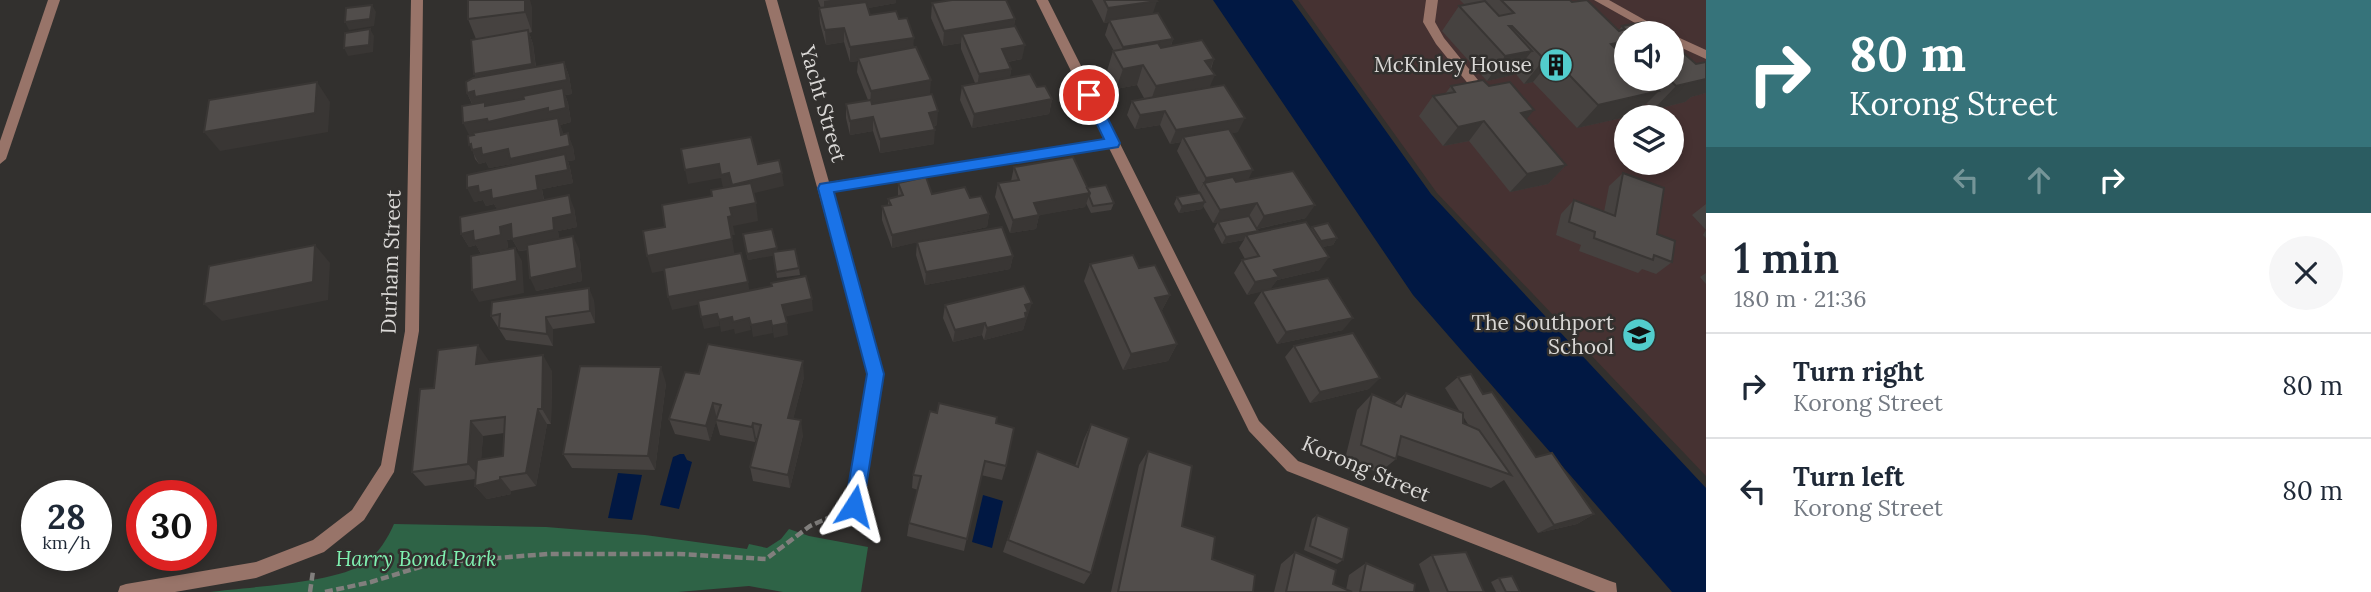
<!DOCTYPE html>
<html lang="en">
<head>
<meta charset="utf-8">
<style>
  body { margin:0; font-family:Lora,serif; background:#f6f6f7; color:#1f2937; height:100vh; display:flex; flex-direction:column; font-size:26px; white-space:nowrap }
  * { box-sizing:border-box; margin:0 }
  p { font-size:23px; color:#747a83 }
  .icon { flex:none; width:38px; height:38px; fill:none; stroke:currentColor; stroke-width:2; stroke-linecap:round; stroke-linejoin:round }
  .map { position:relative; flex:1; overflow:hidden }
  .drawer { display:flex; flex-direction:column; background:#fff; width:665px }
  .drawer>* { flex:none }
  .guide { background:#36737a; color:#fff; overflow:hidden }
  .fabs { position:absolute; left:1614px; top:21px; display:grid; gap:14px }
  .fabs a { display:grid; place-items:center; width:70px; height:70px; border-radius:50%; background:#fff; box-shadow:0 4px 10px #0003; font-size:35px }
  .speed { position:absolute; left:21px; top:480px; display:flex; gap:14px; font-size:35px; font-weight:700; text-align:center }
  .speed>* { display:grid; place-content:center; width:91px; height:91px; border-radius:50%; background:#fff; box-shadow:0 4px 10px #0003; line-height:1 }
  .speed small { font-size:18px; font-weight:400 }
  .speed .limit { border:10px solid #d22; background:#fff; color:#111 }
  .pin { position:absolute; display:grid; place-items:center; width:60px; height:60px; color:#fff; margin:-30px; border:4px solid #fff; border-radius:50%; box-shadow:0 2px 7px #0007 }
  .me { position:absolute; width:77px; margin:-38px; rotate:9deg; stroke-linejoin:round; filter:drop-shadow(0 0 5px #0008) }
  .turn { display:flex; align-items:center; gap:24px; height:147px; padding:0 28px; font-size:32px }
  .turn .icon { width:91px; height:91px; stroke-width:2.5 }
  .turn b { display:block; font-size:49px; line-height:60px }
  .lanes { display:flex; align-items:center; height:66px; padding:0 28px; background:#0003; justify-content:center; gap:35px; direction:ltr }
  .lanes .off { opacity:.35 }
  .round { display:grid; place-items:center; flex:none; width:74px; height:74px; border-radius:37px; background:#f6f6f7 }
  .head { display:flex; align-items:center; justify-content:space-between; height:119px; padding:0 28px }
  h1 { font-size:42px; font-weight:600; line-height:52px }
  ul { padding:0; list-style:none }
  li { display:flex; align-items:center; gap:21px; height:105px; padding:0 28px; border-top:2px solid #e0e1e3 }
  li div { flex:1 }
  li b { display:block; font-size:26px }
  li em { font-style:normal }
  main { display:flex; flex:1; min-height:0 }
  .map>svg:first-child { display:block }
  .education { fill:#463232; fill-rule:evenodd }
  .green { fill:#2e6346 }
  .water { fill:#011843 }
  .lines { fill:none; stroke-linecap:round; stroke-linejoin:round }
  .path { stroke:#817f7d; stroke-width:4.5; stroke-dasharray:8 3.5; stroke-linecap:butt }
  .service { fill:#987469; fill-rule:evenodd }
  .minor { fill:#987469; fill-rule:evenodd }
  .wall { fill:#464240; fill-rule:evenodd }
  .shaded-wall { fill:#393634 }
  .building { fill:#514d4b; stroke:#393634; stroke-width:2 }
  .route { fill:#1a73e8; stroke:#114b97; stroke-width:2 }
  .labels { text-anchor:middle; stroke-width:5; stroke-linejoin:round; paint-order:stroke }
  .poi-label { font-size:21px; fill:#d9d7d5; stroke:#32302e; text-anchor:end }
  .street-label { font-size:21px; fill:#d9d7d5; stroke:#32302e }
  .park-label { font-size:21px; font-style:italic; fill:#7ff0b0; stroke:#32302e }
</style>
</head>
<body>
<main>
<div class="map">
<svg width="1706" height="592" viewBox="0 0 1706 592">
  <rect width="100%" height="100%" fill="#32302e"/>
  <!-- education -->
  <path class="education" d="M1298,0H1706V476L1437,193ZM1626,33H1671V79H1626ZM1626,117H1671V163H1626Z"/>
  <!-- green -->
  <path class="green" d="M394,524L546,527L645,535L747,549L749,544L767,548L781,539L789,529L809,536L868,547L861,592H783L749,586L678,592H210C247,587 337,583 365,563C378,554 388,538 394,524Z"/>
  <!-- water -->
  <g class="water">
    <path d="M1213,0H1292L1431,194L1706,488V592H1672L1413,295Z"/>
    <path d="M680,454H684L687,460L692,462L679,509L660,505L673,457Z"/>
    <path d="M618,473L642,475L632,520L608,518Z"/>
    <path d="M983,495L1003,501L992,548L972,542Z"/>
  </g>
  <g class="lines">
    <!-- path -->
    <g class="path">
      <path d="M310,592L313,571"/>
      <path d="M325,592L371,582L433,563L548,554H679L766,559L810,526L835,515"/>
    </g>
    <!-- service -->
    <path class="service" d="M1426,0H1438L1435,22L1444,38L1482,85L1484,88L1482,91H1474L1436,44L1423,22Z"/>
    <!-- minor -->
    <g class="minor">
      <path d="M48,0H60L6,159L0,164V141Z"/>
      <path d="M411,0H423L419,331L394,472L364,520L324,552L256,578L175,592H118L120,586L126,584L256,562L313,540L352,510L381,465L405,331Z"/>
      <path d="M765,0H777L829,182L1105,140L1036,0H1048L1259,421L1298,461L1610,581L1616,583L1617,592H1596L1287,471L1249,431L1109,148L831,192L883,374L862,505L860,510L854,513L848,510L846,505L869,374Z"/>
      <path d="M1594,0H1609L1668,33H1653Z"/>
      <path d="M1671,34L1706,50V59L1671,43Z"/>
    </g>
  </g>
  <!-- wall -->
  <g class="wall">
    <path d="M818,0H896V3L868,8L870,15L899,19L914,47L930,94L913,97L937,125L934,126V144L880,153L873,131L850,135L846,118V104L868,100L857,72L858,61L850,62L844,42L826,45L820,23L819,8H821Z"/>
    <path d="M1092,0H1156L1152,14L1173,39L1171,46L1214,59L1211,69L1210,87L1238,132L1231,133L1247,180L1306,218L1257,229L1258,231L1257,233L1311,229L1312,227L1337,238L1333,245L1322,247L1320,270L1277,280L1270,289L1343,330L1277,344L1254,303L1262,291L1247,295L1234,273L1242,260L1245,259L1239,248L1244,240L1222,244L1214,229L1218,222L1213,223L1203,206L1202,209L1179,213L1174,204L1177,197L1200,193V191L1199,192L1177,151L1181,142L1170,144L1160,125L1135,129L1127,115L1132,101L1144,98L1137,85L1116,89L1107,71L1113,51H1114L1105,35L1109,22L1104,23Z"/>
    <path d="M1460,0H1570L1619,30L1622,26L1644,22L1626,33V79H1671L1696,64L1706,62V93L1691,97L1685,102L1653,110L1646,103L1635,115L1577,128L1533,82L1524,84L1515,73L1513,75L1487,81L1442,31L1459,6L1465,5Z"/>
    <path d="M932,3L1015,19L1014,26L1022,59L1008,62L1011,69L1010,77L1037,87L1052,99L1049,114L972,128L960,100L962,86L975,83L961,49V43L943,46L931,18Z"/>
    <path d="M532,7V32L529,33L533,44L536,67L564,62L569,76L572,94L565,95L568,103L571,122L560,125L563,134L573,147L575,160L568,161L570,168L573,183L542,189L544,200L574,208L577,227L558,231L559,239L579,249L582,281L536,291L527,250L519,251L512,239L507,240L508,248L481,254L476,245L469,247L461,234L497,209L494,204L486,206L483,200L474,202L512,165V164L489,168L486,162L479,164L475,159L469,136L472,104L467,93L475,78L476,39L468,19Z"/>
    <path d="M1451,86H1489L1527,120L1566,165L1548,184L1510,192L1469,141L1443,146L1419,116L1433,96L1445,94Z"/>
    <path d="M1014,167L1087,188L1114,203L1111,210L1091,213L1086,203L1085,207L1039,215L1036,229L1010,233L995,197L998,183L1011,181Z"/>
    <path d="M1623,173L1672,262L1656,274L1642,269L1638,273L1579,251L1581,245L1556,235L1561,214L1574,200L1604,212L1609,186Z"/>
    <path d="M898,183L932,194L970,198L989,214L987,227L922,241L1013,256L1010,269L925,285L916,255L917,242L892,248L882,220V206L888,205V199L898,197Z"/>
    <path d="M1706,204V238L1703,235L1706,230L1692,215Z"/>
    <path d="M743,234L777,248V251L799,268L800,275L777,278L773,255L748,260Z"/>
    <path d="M1090,264L1139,268L1170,295L1161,312L1177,344L1168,361L1123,370L1084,281Z"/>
    <path d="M1706,273V284L1700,277Z"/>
    <path d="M594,300L595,323L553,329V346L506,340L491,316Z"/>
    <path d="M945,305L1028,315L1027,316L1023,330L984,340L982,335L953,342L943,318Z"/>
    <path d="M1294,346L1369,389L1310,403L1285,357Z"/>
    <path d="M489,361L488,362L552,371L551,424H547L536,486L511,491V494L487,499L475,486V479L425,486L412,472L434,388ZM504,433L503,456L481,459L483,436Z"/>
    <path d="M699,374L804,377L793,419L803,435L790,488L753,481L750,467L758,438H756L755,442L720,435L716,421L710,441L675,434L669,419Z"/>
    <path d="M1458,377L1483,394L1536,457L1594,514L1577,524L1538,533L1504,480L1491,488L1397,455L1396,459L1379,473L1345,459L1357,410L1372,394L1394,404L1406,393L1460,412L1445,388ZM1463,416L1469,426L1463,423Z"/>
    <path d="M666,383L655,470L572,468L563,454Z"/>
    <path d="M996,423L1006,466L1002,480L981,475L964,551L907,536L909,523L918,490L912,488L913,475Z"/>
    <path d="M1091,424V573L1084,584L1003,552L1037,451L1075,466L1084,439Z"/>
    <path d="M1148,451L1182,526L1212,559L1253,592H1111L1139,465Z"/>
    <path d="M1317,515L1343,560L1337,564L1304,550L1312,519Z"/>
    <path d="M1295,552L1333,584L1346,590L1349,575L1366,563L1414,592H1274L1281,564Z"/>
    <path d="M1432,555L1484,592H1430L1419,564Z"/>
    <path d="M1499,578L1520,592H1496L1491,582Z"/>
  </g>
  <!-- shaded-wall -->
  <g class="shaded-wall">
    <path d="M524,0H530L532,7V32L525,12Z"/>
    <path d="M831,0H896V3L824,16V1Z"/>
    <path d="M1157,1L1152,16L1109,20V22L1104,23L1108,8Z"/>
    <path d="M372,5L376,12L374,26L349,30L345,22Z"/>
    <path d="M1015,19L1013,34H962L961,43L943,46L944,31Z"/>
    <path d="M844,28V42L826,45L825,30Z"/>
    <path d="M370,29L374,36L373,52L348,56L344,48Z"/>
    <path d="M528,30L533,44L537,78L480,88L474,74Z"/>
    <path d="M914,38L913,52L858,58V61L850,62V47Z"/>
    <path d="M1173,39L1168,54L1119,61L1123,47Z"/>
    <path d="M1626,41V49L1613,63L1611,44Z"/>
    <path d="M1025,45L1022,59L1000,63L1002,49Z"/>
    <path d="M1532,51L1513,75L1487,81L1505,56Z"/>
    <path d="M1553,58L1533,82L1524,84L1544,59Z"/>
    <path d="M1214,59L1207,77L1215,75L1206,95L1149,106L1156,86L1205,61Z"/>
    <path d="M564,62L569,76L572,94L565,95L568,103L571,122L560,125L563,132L565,147L568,133L573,147L575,160L568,161L570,168L573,183L542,189L544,203L499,213L494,204L486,206L483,200L474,202L467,188L516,173L512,164L489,168L486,162L479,164L469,145L471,144L481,148L508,149L565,147L470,137L463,123L548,108H566L474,107L467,93Z"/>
    <path d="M1143,65L1137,85L1116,89L1123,69Z"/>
    <path d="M1011,69L1009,83L977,88L979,74Z"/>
    <path d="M1706,75V93L1691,97L1685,102L1653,110L1676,86Z"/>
    <path d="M931,80L930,94L870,106L871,91Z"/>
    <path d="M317,82L330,102L328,132L220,151L204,132Z"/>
    <path d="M1659,91L1635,115L1577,128L1598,105Z"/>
    <path d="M1052,99L1049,114L972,128L974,114Z"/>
    <path d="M1534,110L1518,130L1521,113Z"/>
    <path d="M938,111L937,125L928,127L929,113Z"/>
    <path d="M1165,111L1160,125L1135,129L1140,115Z"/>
    <path d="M873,117V131L850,135V121Z"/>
    <path d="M1245,118L1238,132L1185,142L1183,137L1181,142L1170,144L1176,130Z"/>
    <path d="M1484,121L1469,141L1443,146L1458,127Z"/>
    <path d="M935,130L934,144L880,153V139Z"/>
    <path d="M719,164L729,173L732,187L723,188L721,178L688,184L685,170Z"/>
    <path d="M1566,165L1548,184L1510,192L1527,174Z"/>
    <path d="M1253,170L1246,184L1204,183L1199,192L1206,178Z"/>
    <path d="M782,173L784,186L734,198L732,185Z"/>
    <path d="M1090,193L1085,207L1031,217L1034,203Z"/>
    <path d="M569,195L574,208L577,227L558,231L560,243L519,251L512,239L553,218Z"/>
    <path d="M1205,202L1202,209L1179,213L1182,206Z"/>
    <path d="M756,203L758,221L733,226L735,235H731L728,217L730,208Z"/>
    <path d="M1257,203L1249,216L1213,223L1220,210Z"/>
    <path d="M1315,205L1306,218L1256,229L1264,216Z"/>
    <path d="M989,214L987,227L892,248V235Z"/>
    <path d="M1039,215L1036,229L1010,233L1013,220Z"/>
    <path d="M511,224L518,237L507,240L508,248L481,254L476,245L469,247L461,234Z"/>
    <path d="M1258,231L1254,238L1246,235L1244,240L1222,244L1226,237Z"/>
    <path d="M573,236L579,249L582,281L536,291L530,278Z"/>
    <path d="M1337,238L1333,245L1316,248L1321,241Z"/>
    <path d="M732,239L735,257L652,273L647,256Z"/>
    <path d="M315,245L330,263L328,300L222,321L204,304Z"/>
    <path d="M515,248L522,261L524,293L479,302L472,290Z"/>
    <path d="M777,248L778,255L748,260L747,254Z"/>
    <path d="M1013,256L1010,269L925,285L926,272Z"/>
    <path d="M1329,257L1320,270L1277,280L1270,290L1247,295L1255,282L1274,270Z"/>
    <path d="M748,282L750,294L672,310L668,297Z"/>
    <path d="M589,288L594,300L595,323L590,311Z"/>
    <path d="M1170,295L1161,312L1155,298Z"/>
    <path d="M812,299L813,311L784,317L782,305Z"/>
    <path d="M1032,303L1023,330L984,340L987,328L1025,305Z"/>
    <path d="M717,314L720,326L704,329L701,317Z"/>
    <path d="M546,317L553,329V346L547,334Z"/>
    <path d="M732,317L749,318L751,330L735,334L734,329L721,332L719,320Z"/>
    <path d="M1353,318L1343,330L1277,344L1286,332Z"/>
    <path d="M771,321L773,333L753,337L751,325Z"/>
    <path d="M787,323L788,335L774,338L772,326Z"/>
    <path d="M985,323L982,335L953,342L955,330Z"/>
    <path d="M1177,344L1168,361L1123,370L1131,354Z"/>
    <path d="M478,345L489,361L487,379L476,364Z"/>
    <path d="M543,355L552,371L551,424L542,409Z"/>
    <path d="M803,361L804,377L790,432L788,418Z"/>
    <path d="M661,367L666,383L655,470L648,456Z"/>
    <path d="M1380,378L1369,389L1310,403L1320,392Z"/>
    <path d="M713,403L717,419L710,441L706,426Z"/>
    <path d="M538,409L547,424L536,486L526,473Z"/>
    <path d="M801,420L803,435L790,488L788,475Z"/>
    <path d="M471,421L483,436L480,478L468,464Z"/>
    <path d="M753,423L756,438L755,442L752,427Z"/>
    <path d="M500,477L511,491V494L487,499L475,486Z"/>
    <path d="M1594,514L1577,524L1538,533L1554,525Z"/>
  </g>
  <!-- building -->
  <g class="building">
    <path d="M468,0H525V12L468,19Z"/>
    <path d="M952,0H1006L1015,19L944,31L932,3Z"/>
    <path d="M1104,0H1156L1157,1L1108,8Z"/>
    <path d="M1501,0H1570L1572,2L1587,0L1619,31L1625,29L1622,26L1644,22L1656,33H1626V41L1611,44L1626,59V79H1646L1659,91L1598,105L1553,58L1544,59L1512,26H1509L1532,51L1505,56L1459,6L1485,1L1499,16L1514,13Z"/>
    <path d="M866,2L870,15L896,11L899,19L907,18L914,38L850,47L844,28L825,30L819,8Z"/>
    <path d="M372,5L370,19L345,22L346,8Z"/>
    <path d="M1158,13L1173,39L1123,47L1109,20Z"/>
    <path d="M1015,26L1025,45L1002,49L1011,69L979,74L962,34Z"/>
    <path d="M370,29L369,45L344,48L345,33Z"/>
    <path d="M528,30L532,64L474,74L471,40Z"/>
    <path d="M1202,40L1214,59L1205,61L1215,75L1156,86L1143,65L1123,69L1113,51L1158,43L1161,48Z"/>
    <path d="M1671,42L1696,64L1706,62V79L1676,86L1669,79H1671Z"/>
    <path d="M916,47L931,80L871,91L858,58Z"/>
    <path d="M564,62L567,80L475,97L474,91L467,93L466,82L473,78Z"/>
    <path d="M1030,74L1037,87L1045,86L1052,99L974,114L962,86Z"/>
    <path d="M1483,80L1489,86L1510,82L1534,110L1521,113L1566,165L1527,174L1484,121L1458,127L1433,96L1455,92L1451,86Z"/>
    <path d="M317,82L315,113L204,132L209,100Z"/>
    <path d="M1224,85L1245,118L1176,130L1165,111L1140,115L1132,101Z"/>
    <path d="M563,88L566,108L548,112V108L488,122L487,119L463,123L462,106L485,102V106L524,99L523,96Z"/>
    <path d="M932,94L938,111L929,113L935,130L880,139L873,117L850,121L846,104L871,100L872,104Z"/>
    <path d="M558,118L561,135L568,133L570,146L510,159L508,149L482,155L481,148L472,150L471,144L469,145L468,136L474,135L473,133Z"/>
    <path d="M1229,129L1253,170L1206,178L1183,137Z"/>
    <path d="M751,137L758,164L779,160L782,173L732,185L729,173L721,175L719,164L685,170L681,149Z"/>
    <path d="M565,154L568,170L536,176L538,190L492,199L491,190L479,193L478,186L467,188V175Z"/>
    <path d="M1073,157L1090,193L1034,203L1039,215L1013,220L998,183L1019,180L1014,167Z"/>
    <path d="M1293,171L1315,205L1264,216L1257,203L1220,210L1204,183L1233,177L1236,182Z"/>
    <path d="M1623,173L1664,188L1657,234L1675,241L1672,262L1654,255L1653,260L1594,238L1595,232L1569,222L1574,200L1615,216Z"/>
    <path d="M926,177L932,194L965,187L970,198L981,196L989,214L892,235L882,206L891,205L888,199L903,195L898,183Z"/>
    <path d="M751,183L756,203L730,208L732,216L728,217L732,239L647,256L643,231L665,227L662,205L712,196L711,190Z"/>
    <path d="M1106,185L1114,203L1093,206L1089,196L1090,193L1087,188Z"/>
    <path d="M1200,193L1205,202L1182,206L1177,197Z"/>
    <path d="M569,195L572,214L553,218L554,230L512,239L511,224L500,227L501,235L474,241L473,231L461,234L460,217Z"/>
    <path d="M1249,216L1258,231L1226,237L1218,222Z"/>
    <path d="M1306,222L1329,257L1274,270L1279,277L1255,282L1242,260L1259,256L1246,235Z"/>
    <path d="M1328,223L1337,238L1321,241L1312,227Z"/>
    <path d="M1002,227L1013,256L926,272L917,242Z"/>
    <path d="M772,229L777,248L747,254L743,234Z"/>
    <path d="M573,236L577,268L530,278L527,245Z"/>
    <path d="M315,245L313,282L204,304L209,266Z"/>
    <path d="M515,248L517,281L472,290L471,256Z"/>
    <path d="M795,249L799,268L776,272L773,252Z"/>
    <path d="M741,253L748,282L668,297L664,268Z"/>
    <path d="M1133,255L1139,268L1155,265L1170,295L1155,298L1177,344L1131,354L1090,264Z"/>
    <path d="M806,276L812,299L782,305L787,323L772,326L771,321L751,325L749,318L733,322L732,317L719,320L717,314L701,317L698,301L772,286L771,283Z"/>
    <path d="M1328,278L1353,318L1286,332L1262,291Z"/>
    <path d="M1024,286L1032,303L1025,305L1028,312L1025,313L1026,318L987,328L985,323L955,330L945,305Z"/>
    <path d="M589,288L590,311L546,317L547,334L499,328L500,314L491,316L492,302Z"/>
    <path d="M1353,333L1380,378L1320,392L1294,346Z"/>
    <path d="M708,344L803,361L788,418L801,420L788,475L750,467L761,425L753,423L752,427L716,420L721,405L713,403L706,426L669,419L685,372L699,374Z"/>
    <path d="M478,345L476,364L543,355L542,409H538L526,473L500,477V480L475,486L477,460L503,456L505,417L471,421L468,464L412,472L420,389L434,388L438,350Z"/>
    <path d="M580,366L661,367L648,456L563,454Z"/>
    <path d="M1471,374L1483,394L1492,392L1536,457L1552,453L1594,514L1554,525L1458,377Z"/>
    <path d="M1406,393L1463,413V423L1479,430L1511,475L1401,436L1396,459L1361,445L1372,394L1401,407Z"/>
    <path d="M939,403L997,417L996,423L1014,428L1006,466L985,461L967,539L909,523L921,476L913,475L930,411L937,413Z"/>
    <path d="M1091,424L1129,438L1091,573L1008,540L1037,451L1078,467Z"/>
    <path d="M1148,451L1192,466L1182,526L1215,537L1212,559L1255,575L1253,592H1118Z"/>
    <path d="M1317,515L1349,528L1343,560L1310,546Z"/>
    <path d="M1295,552L1336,570L1333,584L1352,592H1286Z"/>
    <path d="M1466,552L1484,592H1448L1432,555Z"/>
    <path d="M1366,563L1415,584L1414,592H1360Z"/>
    <path d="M1512,576L1520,592H1506L1499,578Z"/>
  </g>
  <!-- route -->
  <path class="route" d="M1089,90L1096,95L1120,143L1118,147L834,192L884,374L863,506L861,512L854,514L848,512L845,506L867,374L818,188L820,184L1104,139L1083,95Z"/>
  <!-- icons -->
  <defs>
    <g id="building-disc" transform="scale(1.75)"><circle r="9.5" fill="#52cdcd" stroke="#32302e"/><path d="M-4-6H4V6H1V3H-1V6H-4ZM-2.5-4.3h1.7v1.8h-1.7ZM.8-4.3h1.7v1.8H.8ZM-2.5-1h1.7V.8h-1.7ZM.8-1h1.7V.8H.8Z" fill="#111"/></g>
    <g id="school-disc" transform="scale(1.75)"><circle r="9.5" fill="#52cdcd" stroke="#32302e"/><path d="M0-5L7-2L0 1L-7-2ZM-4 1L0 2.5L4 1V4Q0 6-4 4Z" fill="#111"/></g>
  </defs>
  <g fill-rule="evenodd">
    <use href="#building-disc" x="1556" y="65"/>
    <use href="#school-disc" x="1639" y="335"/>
  </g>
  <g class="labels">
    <!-- poi labels -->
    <g class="poi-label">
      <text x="1532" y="72">McKinley House</text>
      <text x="1614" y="330">The Southport<tspan x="1614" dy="24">School</tspan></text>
    </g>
    <!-- street labels -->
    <g class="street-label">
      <text transform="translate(823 104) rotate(74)" y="7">Yacht Street</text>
      <text transform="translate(391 262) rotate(-88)" y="7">Durham Street</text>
      <text transform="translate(1366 469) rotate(23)" y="7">Korong Street</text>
    </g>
    <!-- park labels -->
    <g class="park-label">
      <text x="416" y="566">Harry Bond Park</text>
    </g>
  </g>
</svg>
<div class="fabs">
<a><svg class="icon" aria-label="sound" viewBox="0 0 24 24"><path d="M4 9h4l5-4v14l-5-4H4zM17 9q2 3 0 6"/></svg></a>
<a><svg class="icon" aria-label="layers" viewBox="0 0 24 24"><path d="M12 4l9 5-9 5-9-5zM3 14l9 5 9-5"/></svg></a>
</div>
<div class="speed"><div>28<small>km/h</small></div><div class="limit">30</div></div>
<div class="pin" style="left:1089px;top:95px;background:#d93025"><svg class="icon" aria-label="arrive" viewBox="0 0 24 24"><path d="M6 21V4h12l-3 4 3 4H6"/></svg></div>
<svg class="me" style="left:854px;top:506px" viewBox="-20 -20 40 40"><path d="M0-17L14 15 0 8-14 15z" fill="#1a73e8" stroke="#fff" stroke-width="4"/></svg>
</div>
<section class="drawer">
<div class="guide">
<div class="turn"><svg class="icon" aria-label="right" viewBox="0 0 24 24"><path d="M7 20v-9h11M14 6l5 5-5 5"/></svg><div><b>80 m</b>Korong Street</div></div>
<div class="lanes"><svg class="icon off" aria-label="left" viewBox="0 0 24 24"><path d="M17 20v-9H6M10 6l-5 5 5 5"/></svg><svg class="icon off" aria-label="ahead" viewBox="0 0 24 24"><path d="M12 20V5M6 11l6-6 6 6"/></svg><svg class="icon" aria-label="right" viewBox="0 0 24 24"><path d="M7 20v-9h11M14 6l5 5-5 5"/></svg></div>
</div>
<div class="head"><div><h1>1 min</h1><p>180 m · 21:36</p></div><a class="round"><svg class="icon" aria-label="close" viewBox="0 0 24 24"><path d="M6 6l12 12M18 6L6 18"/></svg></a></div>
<ul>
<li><svg class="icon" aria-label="right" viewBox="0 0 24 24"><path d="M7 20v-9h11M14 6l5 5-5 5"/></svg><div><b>Turn right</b><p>Korong Street</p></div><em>80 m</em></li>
<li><svg class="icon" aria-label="left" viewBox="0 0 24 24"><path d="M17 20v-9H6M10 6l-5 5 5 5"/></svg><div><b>Turn left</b><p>Korong Street</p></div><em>80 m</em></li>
</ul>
</section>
</main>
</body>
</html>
